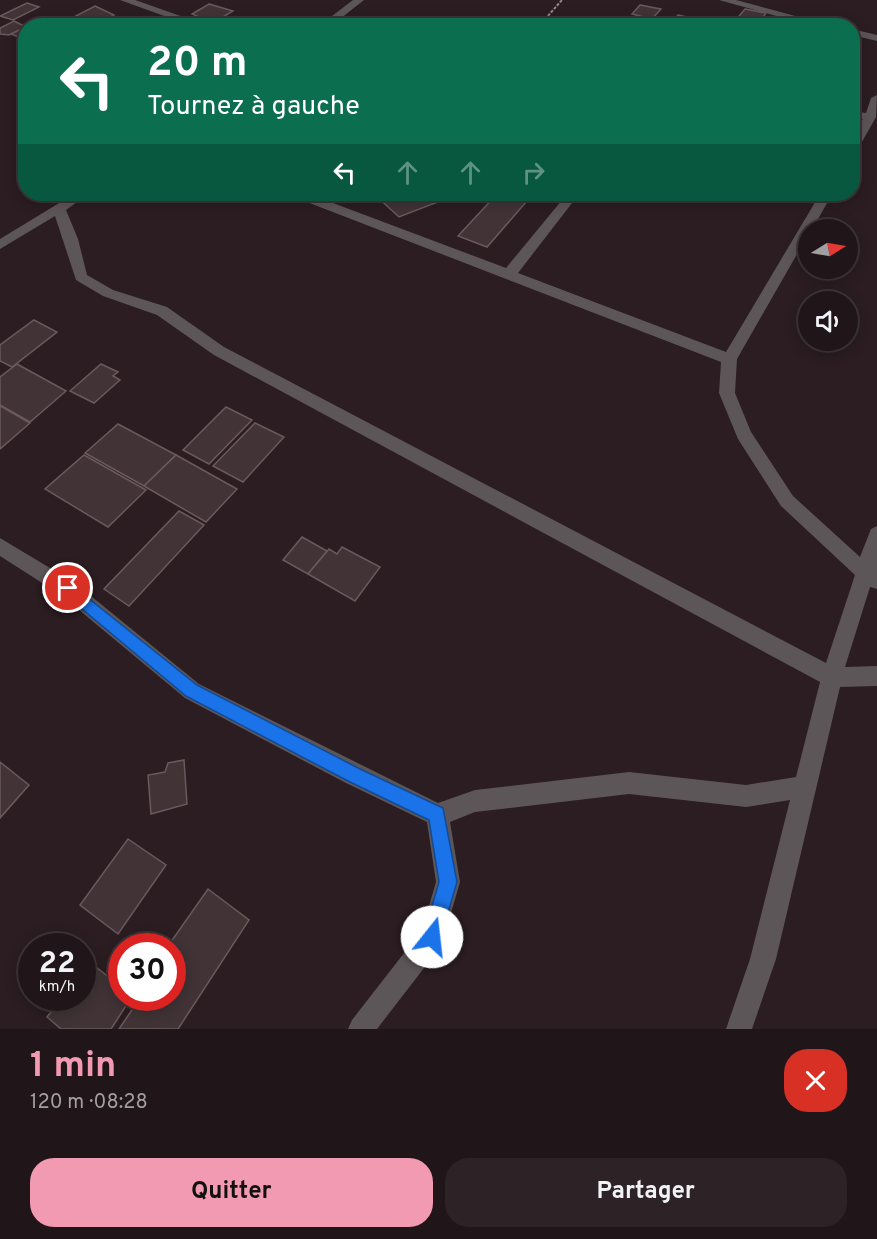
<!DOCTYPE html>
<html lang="fr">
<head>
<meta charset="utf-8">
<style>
  body { margin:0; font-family:Overpass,sans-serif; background:#2d2326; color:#f1f3f6; height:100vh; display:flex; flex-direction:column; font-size:22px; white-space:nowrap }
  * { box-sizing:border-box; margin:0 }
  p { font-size:20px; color:#a29fa2 }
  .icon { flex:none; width:33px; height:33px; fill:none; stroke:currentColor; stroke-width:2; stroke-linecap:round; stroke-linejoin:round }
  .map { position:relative; height:1029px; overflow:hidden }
  .sheet { display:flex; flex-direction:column; background:#201619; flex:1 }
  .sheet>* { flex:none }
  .banner { position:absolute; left:18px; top:18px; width:842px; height:183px; border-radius:24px; box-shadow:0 3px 15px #0003,0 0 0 2px #3d3538; background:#0b6e4f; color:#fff; overflow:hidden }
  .needle { width:39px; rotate:79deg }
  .fabs { position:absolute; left:798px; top:219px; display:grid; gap:12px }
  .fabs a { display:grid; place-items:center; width:60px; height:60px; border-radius:50%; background:#201619; box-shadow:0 3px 15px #0003,0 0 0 2px #3d3538; font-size:30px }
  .speed { position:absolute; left:18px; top:933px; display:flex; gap:12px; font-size:30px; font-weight:700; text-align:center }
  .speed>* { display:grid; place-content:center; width:78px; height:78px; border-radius:50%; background:#201619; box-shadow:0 3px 15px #0003,0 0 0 2px #3d3538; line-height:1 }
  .speed small { font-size:15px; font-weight:400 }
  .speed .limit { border:9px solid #d22; background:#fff; color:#111 }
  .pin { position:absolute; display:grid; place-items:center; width:51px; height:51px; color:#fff; margin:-26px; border:3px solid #fff; border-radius:50%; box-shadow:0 2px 6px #0007 }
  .me { position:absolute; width:66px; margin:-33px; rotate:16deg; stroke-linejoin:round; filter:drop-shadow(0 0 4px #0008) }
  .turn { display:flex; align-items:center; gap:21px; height:126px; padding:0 30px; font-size:27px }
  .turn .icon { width:78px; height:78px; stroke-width:2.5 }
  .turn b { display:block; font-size:42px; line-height:51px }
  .lanes { display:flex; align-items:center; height:57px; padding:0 30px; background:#0003; justify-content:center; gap:30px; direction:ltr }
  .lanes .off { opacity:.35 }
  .round { display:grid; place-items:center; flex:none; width:63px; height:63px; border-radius:24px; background:#2d2326 }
  .head { display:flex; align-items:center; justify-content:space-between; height:102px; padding:0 30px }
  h1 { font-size:36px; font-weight:700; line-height:45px; color:#f19ab1 }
  .action { display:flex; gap:12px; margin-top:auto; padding:12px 30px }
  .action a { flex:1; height:69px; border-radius:24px; background:#f19ab1; color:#111; font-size:24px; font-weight:700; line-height:69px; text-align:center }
  .action a+a { background:#2d2326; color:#f1f3f6 }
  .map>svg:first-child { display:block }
  .building { fill:#413336; stroke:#6a595d; stroke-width:1.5 }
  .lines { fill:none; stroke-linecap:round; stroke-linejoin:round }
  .path { stroke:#94888b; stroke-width:2; stroke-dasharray:3 1.5; stroke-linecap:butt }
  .minor { fill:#5d5658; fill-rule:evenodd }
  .route { fill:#1a73e8; stroke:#114b97; stroke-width:1.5 }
</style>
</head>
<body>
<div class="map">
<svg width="877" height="1029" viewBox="0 0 877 1029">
  <rect width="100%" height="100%" fill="#2b1d21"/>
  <!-- building -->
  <g class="building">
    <path d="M27,3L39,7L13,20L0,16Z"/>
    <path d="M209,4L233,11L213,23L192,14Z"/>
    <path d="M640,5L661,9L652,19L632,14Z"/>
    <path d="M95,6L114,15L95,25L74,17Z"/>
    <path d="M745,9L766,13L757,26L734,22Z"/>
    <path d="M678,15L705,21L701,26L671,23Z"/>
    <path d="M14,21L26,27L9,35L0,34V28Z"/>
    <path d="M26,27V40L11,34Z"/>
    <path d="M374,194H443L448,198L399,217Z"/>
    <path d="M497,194H533L487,247L458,236Z"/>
    <path d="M34,320L57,332L12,367L0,361V345Z"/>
    <path d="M17,364L66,391L30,422L0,405V377Z"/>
    <path d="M101,364L118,372L113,376L120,380L94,403L70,391Z"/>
    <path d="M0,406L30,423L0,449Z"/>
    <path d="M226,407L252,420L209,464L183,450Z"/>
    <path d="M255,423L284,437L243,482L213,466Z"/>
    <path d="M118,424L176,455L144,486L85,453Z"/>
    <path d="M84,455L146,490L108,527L45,489Z"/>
    <path d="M176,455L237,489L206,522L144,486Z"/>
    <path d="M179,511L204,525L129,606L104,589Z"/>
    <path d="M302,537L327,551L308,574L283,560Z"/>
    <path d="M342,547L380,567L355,601L308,574L329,549L337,554Z"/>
    <path d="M184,760L187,804L151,814L148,775L165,772L168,763Z"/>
    <path d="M0,762L29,785L0,818Z"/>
    <path d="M128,839L166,865L118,934L80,905Z"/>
    <path d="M208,889L249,920L178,1029H119L140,998H172V946H168Z"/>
    <path d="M90,962L122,988V998H131L111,1029H61L47,1017L62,998H82V972Z"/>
  </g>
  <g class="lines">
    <!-- path -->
    <path class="path" d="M539,26L562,0"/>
    <!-- minor -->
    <g class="minor">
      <path d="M120,0H135L209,26H192Z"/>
      <path d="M353,0H364L331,26H319Z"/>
      <path d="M719,0H736L832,26H813Z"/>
      <path d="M852,29L877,35V41L852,35Z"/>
      <path d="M877,95L876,117L858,149L852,153V138L863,119L852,117V111L866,113L871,98Z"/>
      <path d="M74,194H88L66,210L78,239L87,275L113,290L167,307L224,347L826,663L855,575L781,506L738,439L719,393L721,362L294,197L293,194H309L506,268L567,194H579L518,273L726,352L820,194H832L812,230H808V235L737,359L735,393L751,432L793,496L860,557L871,529L877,526V589L870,587L845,667L877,666V686L840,687L776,959L752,1029H726L750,959L790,800L746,807L629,794L475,812L450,822L460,882L444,937L441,946L377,1029H348L352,1020L422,930L436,882L427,822L346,783L185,698L61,595L0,556V538L75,583L199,684L438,803L475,790L629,772L746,785L796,777L820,682L214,355L157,315L103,296L76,280L55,216L0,249V239Z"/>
    </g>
  </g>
  <!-- route -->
  <path class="route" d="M68,582L197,685L360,769L443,808L457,882L439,943L432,946L426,943L423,937L439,882L429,820L348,781L186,696L63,593L61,588L63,584Z"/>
</svg>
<div class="fabs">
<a><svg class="needle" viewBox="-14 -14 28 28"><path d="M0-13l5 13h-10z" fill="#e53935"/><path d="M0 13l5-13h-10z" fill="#a29fa2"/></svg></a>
<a><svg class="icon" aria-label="sound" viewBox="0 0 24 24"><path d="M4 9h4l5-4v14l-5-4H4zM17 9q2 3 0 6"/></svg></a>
</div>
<div class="speed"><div>22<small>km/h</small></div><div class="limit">30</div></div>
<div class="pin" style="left:68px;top:588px;background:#d93025"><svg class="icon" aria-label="arrive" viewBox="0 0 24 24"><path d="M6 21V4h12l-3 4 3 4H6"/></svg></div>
<svg class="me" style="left:432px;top:937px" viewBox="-20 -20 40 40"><circle r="19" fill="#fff"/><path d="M0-13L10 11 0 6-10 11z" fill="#1a73e8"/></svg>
<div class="banner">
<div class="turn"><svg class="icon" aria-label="left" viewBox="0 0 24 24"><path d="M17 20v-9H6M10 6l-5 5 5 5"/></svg><div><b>20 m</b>Tournez à gauche</div></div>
<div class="lanes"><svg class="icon" aria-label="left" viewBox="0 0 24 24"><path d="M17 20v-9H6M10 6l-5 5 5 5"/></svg><svg class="icon off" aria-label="ahead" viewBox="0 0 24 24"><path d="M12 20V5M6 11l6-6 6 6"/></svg><svg class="icon off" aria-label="ahead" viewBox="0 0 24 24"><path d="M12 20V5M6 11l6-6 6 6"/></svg><svg class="icon off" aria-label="right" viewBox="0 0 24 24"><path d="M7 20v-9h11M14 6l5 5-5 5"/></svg></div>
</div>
</div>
<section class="sheet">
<div class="head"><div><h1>1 min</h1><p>120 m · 08:28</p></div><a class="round" style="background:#d93025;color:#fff"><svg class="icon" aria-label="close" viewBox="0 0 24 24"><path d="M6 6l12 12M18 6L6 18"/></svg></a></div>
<div class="action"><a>Quitter</a><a>Partager</a></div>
</section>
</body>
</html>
